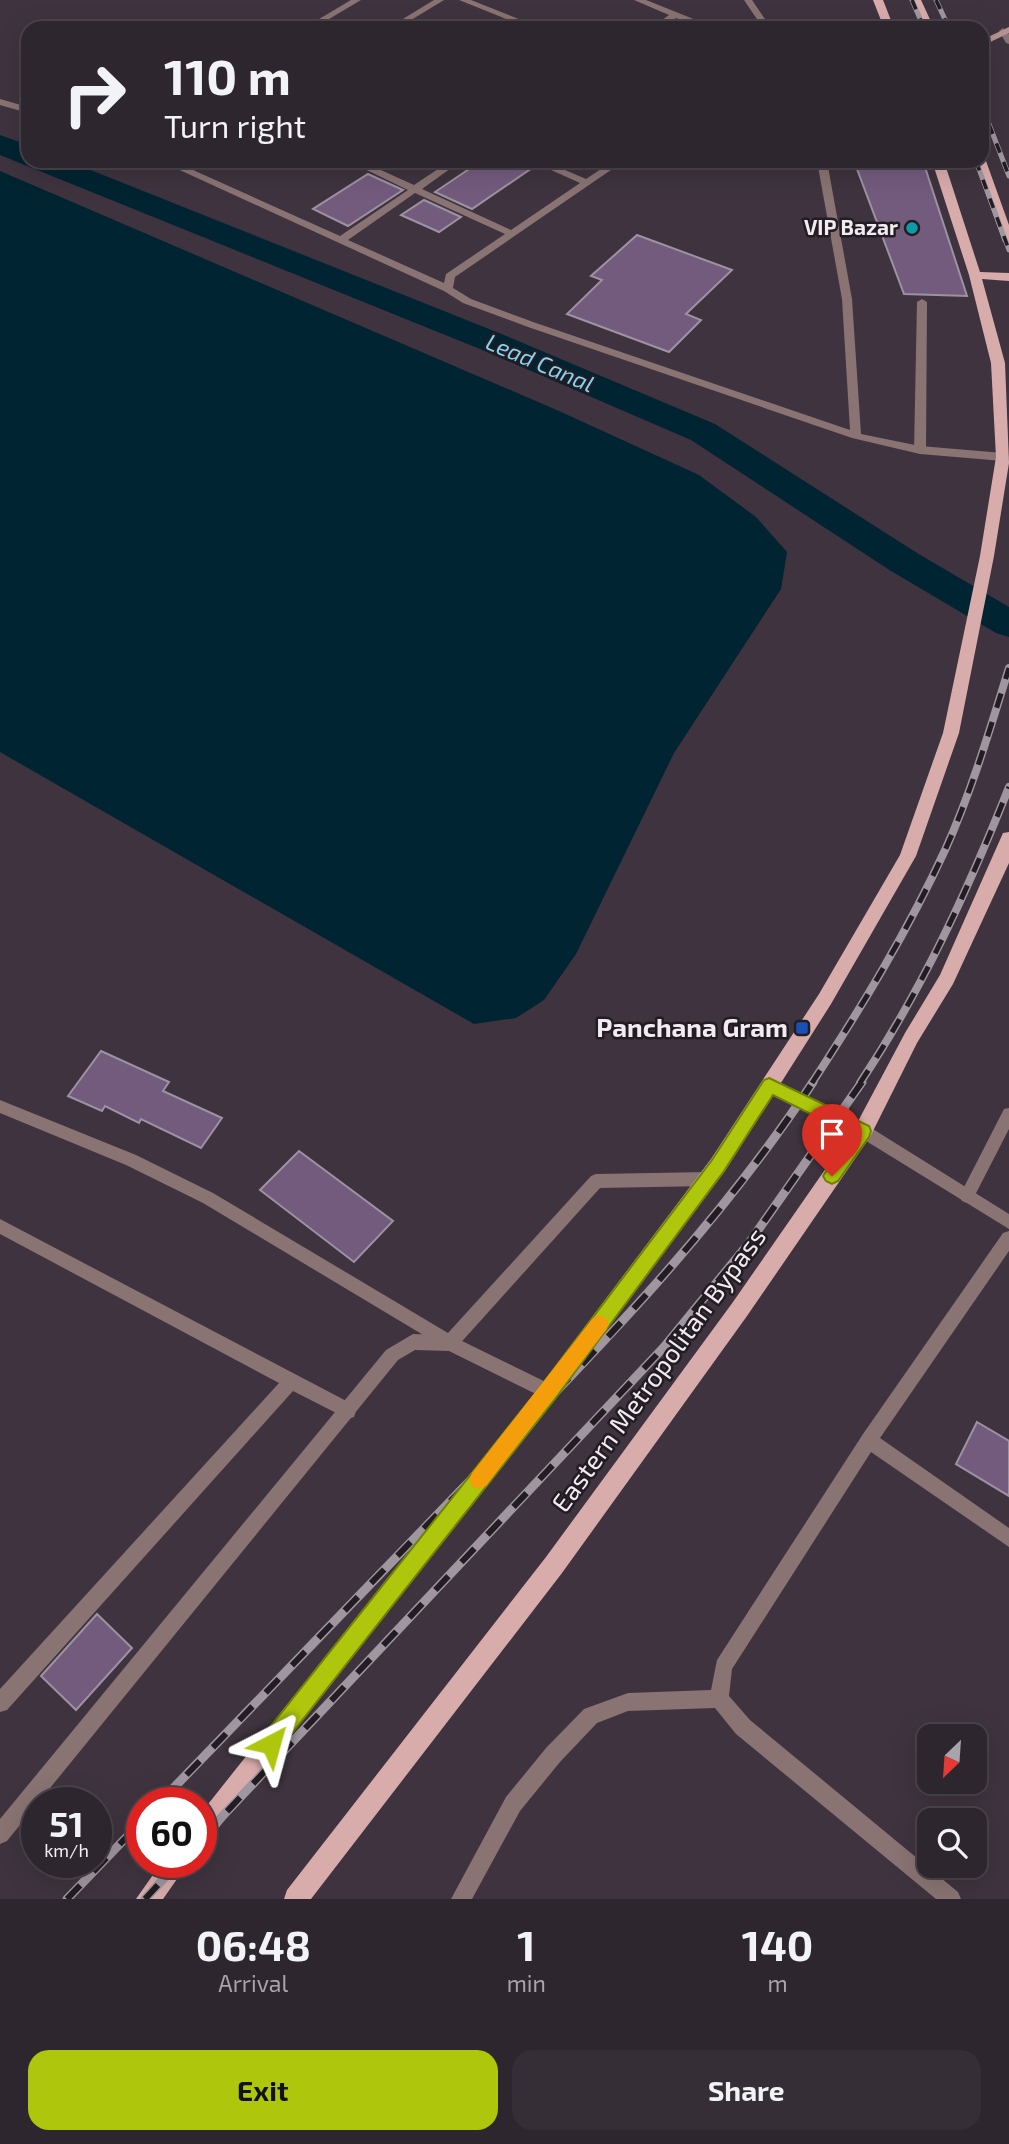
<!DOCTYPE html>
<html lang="en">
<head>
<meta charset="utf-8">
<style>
  body { margin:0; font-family:"Exo 2",sans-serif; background:#362e36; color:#f1f3f6; height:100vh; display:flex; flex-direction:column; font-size:26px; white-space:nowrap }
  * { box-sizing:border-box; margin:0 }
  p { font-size:23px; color:#a7a5aa }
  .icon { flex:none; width:38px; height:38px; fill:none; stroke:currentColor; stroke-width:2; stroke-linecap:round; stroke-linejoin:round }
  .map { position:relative; height:1899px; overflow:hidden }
  .side { display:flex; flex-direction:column; background:#2e262e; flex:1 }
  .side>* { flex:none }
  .hud { position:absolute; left:21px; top:21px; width:968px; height:147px; border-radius:21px; box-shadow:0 7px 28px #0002,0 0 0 2px #49434a; background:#2e262e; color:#f1f3f6; overflow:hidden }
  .needle { width:46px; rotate:205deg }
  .controls { position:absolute; left:917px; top:1724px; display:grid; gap:14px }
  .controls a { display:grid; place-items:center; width:70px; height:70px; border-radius:14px; background:#2e262e; box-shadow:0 7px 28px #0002,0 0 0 2px #49434a; font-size:35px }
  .speed { position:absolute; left:21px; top:1787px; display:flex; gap:14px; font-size:35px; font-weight:700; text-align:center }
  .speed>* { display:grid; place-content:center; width:91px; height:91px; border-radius:50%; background:#2e262e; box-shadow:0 7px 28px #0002,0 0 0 2px #49434a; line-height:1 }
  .speed small { font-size:18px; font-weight:400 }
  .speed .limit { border:10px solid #d22; background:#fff; color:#111 }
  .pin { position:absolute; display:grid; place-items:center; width:60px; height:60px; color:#fff; margin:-72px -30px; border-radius:50% 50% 50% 0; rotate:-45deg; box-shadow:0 0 7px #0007 }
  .pin .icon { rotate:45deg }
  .me { position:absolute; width:77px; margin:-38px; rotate:39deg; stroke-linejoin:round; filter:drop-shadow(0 0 5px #0008) }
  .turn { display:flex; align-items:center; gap:24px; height:147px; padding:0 28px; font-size:32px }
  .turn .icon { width:91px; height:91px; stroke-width:2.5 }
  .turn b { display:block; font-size:49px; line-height:60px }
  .eta { display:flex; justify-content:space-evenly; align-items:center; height:119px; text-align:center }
  .eta b { font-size:42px; font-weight:700; line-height:49px }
  .button { display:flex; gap:14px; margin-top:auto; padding:14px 28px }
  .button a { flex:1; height:80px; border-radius:21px; background:#aec60b; color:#111; font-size:28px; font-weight:700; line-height:80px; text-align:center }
  .button a+a { background:#362e36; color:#f1f3f6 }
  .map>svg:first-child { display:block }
  .water { fill:#002431 }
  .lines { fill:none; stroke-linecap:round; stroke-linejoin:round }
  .canal { fill:#002431; fill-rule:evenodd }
  .building { fill:#735b7e; stroke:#9c92a1; stroke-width:2 }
  .service { fill:#897373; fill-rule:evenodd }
  .minor { fill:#897373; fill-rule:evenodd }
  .tertiary { fill:#897373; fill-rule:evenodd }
  .secondary { fill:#b69393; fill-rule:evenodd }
  .primary { fill:#d9acac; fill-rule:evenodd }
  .rail-far2-casing { stroke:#9f969f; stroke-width:5 }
  .rail-far1-casing { stroke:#9f969f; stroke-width:8 }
  .rail-casing { stroke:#9f969f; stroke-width:9 }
  .rail-far2 { stroke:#221d22; stroke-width:3.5; stroke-dasharray:10; stroke-linecap:butt }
  .rail-far1 { stroke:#221d22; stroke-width:5; stroke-dasharray:15; stroke-linecap:butt }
  .rail { stroke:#221d22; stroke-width:6; stroke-dasharray:19; stroke-linecap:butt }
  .route { fill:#aec60b; stroke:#718107; stroke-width:2 }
  .slow { fill:#f59e0b }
  .culture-dot { fill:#0f9aa8; stroke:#221d22; stroke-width:2.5 }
  .transit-dot { fill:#1a4fb4; stroke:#221d22; stroke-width:2.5 }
  .labels { text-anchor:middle; stroke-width:5; stroke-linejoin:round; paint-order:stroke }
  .far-poi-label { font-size:21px; font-weight:bold; fill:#f2ebf2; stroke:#221d22; text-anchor:end }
  .far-water-label { font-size:23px; font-style:italic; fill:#83d4f5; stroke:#221d22 }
  .poi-label { font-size:26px; font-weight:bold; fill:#f2ebf2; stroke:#221d22; text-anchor:end }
  .street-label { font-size:26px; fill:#f2ebf2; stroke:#221d22 }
</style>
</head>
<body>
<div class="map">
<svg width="1009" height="1899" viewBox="0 0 1009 1899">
  <rect width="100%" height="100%" fill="#3e333e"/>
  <!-- water -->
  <path class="water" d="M0,171L559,411L699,475L756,517L787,552L781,589L674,753L576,954L544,1000L516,1018L474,1024L0,752Z"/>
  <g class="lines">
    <!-- canal -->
    <path class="canal" d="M0,135L28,145V161H68L504,335L715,424L917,553L1009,607V637L996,633L891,571L691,440L480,349L0,155Z"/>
  </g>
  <!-- building -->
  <g class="building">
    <path d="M481,161H529L535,166L472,209L435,192Z"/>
    <path d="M854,161H923L967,296L904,294Z"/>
    <path d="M368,174L403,190L348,226L313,209Z"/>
    <path d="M424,200L461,217L439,232L401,215Z"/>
    <path d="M637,235L732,270L686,314L701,320L669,352L567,314L602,280L591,276Z"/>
    <path d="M101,1051L169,1082L163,1091L222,1118L201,1148L141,1119L139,1123L105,1106L102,1111L68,1096Z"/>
    <path d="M299,1151L393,1221L354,1262L260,1190Z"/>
    <path d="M977,1422L1009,1441V1496L956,1464Z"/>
    <path d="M97,1614L132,1648L76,1710L41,1676Z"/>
  </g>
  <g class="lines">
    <!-- service -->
    <path class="service" d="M922,299L927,302L926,450L920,454L914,450L917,302Z"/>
    <!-- minor -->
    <g class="minor">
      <path d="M351,0H361L314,28H304Z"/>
      <path d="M434,0H444L398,28H388Z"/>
      <path d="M459,0H471L541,28H529Z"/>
      <path d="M634,0H646L716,28H704L676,18L661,28H651L669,15Z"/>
      <path d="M744,0H752L771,28H763Z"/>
      <path d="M1003,28L1009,34V44L1006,43L999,31Z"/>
      <path d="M0,99L28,107V113L0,105Z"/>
      <path d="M160,161H173L340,236L408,190L348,161H361L414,185L450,161H461L422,189L511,230L580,183L531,161H544L586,179L613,161H624L455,277L453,288L471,299L536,323L850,430L842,299L817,161H827L852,299L861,434L920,446L1003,453L1009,457L1003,461L920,454L852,438L528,327L463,303L444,291ZM415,193L505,234L446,274L444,283L348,240Z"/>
      <path d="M0,1100L136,1155L213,1193L448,1333L591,1176L596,1174L708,1172L713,1174L716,1179L713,1184L708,1186L600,1188L456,1348L450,1351L203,1203L126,1165L0,1113Z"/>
      <path d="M1009,1108V1129L972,1201L967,1203L962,1201L959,1196L962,1191L1004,1109Z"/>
      <path d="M0,1219L354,1405L356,1411L354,1417L348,1419L293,1391L7,1710L0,1712V1689L279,1383L0,1234Z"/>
      <path d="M1009,1231V1251L880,1438L1009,1528V1547L871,1452L732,1669L729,1696L750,1720L958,1892L961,1899H936L736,1734L715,1708L628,1711L597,1723L560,1762L520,1811L472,1899H451L506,1797L546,1748L584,1709L628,1693L711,1690L717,1660L863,1434L1003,1233Z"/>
    </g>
    <!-- tertiary -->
    <g class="tertiary">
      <path d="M769,1079L868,1126L1009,1214V1229L858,1136L764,1089L762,1085L764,1081Z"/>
      <path d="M413,1334L450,1335L456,1338L554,1386L556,1392L554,1398L548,1400L449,1351L415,1350L398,1360L7,1841L0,1844V1819L386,1350Z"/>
    </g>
    <!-- secondary -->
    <path class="secondary" d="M1009,27V33L982,46V40Z"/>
    <!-- primary -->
    <g class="primary">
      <path d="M873,0H883L894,28H884Z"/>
      <path d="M911,0H921L934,28H924Z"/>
      <path d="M982,158L986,161L1009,225V246L1003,242L974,161H982Z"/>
      <path d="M932,161H944L980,272L1009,273V281L982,279L1005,363L1009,463L994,556L959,733L916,856L831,1004L725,1171L555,1399L209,1840L201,1844V1813L541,1385L711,1159L819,994L900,855L943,733L980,556L996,457L991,363L969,275Z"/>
      <path d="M1009,832V863L953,984L917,1043L870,1137L747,1316L562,1573L311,1899H284L287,1890L546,1557L733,1302L856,1125L905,1033L940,975L1003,833Z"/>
      <path d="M162,1862H189L163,1899H136Z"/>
    </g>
    <!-- rail-far2 casing -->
    <g class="rail-far2-casing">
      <g id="rail-far2">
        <path d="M912,0L924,28"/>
        <path d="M936,0L949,28"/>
        <path d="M982,106L1009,176"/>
        <path d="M976,161L1009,250"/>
      </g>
    </g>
    <!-- rail-far1 casing -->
    <g class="rail-far1-casing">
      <g id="rail-far1">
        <path d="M812,1083C861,1008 908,931 946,848C972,790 990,729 1009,668"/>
        <path d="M860,1083C922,990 968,890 1009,787"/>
      </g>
    </g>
    <!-- rail casing -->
    <g class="rail-casing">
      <g id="rail">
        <path d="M160,1802C262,1697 363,1591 465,1486C589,1358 715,1231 813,1082"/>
        <path d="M201,1839L664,1347L749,1243L862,1082"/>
        <path d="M67,1899L142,1821"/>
        <path d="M145,1899L179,1862"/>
      </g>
    </g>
    <!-- rail-far2 -->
    <use href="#rail-far2" class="rail-far2"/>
    <!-- rail-far1 -->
    <use href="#rail-far1" class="rail-far1"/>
    <!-- rail -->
    <use href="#rail" class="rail"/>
  </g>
  <!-- route -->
  <path class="route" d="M769,1078L869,1126L871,1131L869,1137L838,1181L832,1184L826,1181L823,1176L851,1134L773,1095L724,1171L555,1399L278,1751L271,1754L263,1751L260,1744L263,1736L541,1386L712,1160L764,1080Z"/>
  <!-- slow -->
  <path class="slow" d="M599,1315L606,1318L609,1324L606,1330L486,1486L479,1489L472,1486L469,1480L472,1473L593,1318Z"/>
  <!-- markers -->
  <circle class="culture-dot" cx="912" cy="228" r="7"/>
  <rect class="transit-dot" x="795" y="1021" width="14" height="14" rx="3.5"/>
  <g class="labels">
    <!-- far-poi labels -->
    <g class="far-poi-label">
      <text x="898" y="235">VIP Bazar</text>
    </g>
    <!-- far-water labels -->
    <g class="far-water-label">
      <text transform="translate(540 363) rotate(23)" y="8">Lead Canal</text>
    </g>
    <!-- poi labels -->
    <g class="poi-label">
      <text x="788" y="1037">Panchana Gram</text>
    </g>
    <!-- street labels -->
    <g class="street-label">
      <text transform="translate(659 1370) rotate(-54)" y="9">Eastern Metropolitan Bypass</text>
    </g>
  </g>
</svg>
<div class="controls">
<a><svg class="needle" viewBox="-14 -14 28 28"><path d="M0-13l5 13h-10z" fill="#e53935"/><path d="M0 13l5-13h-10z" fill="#a7a5aa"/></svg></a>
<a><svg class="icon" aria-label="search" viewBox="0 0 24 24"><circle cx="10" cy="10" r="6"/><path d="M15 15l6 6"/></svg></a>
</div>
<div class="speed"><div>51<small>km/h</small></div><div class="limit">60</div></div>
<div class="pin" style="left:832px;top:1176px;background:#d93025"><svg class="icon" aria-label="arrive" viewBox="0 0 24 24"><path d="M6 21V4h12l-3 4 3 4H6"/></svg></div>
<svg class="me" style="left:271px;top:1744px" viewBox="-20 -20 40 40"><path d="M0-17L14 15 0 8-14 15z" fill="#aec60b" stroke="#fff" stroke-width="4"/></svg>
<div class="hud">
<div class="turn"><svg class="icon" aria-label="right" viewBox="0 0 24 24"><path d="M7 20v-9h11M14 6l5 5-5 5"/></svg><div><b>110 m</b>Turn right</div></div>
</div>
</div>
<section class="side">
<div class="eta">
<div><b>06:48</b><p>Arrival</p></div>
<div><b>1</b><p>min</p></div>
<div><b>140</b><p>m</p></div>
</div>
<div class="button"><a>Exit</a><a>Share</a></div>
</section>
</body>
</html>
